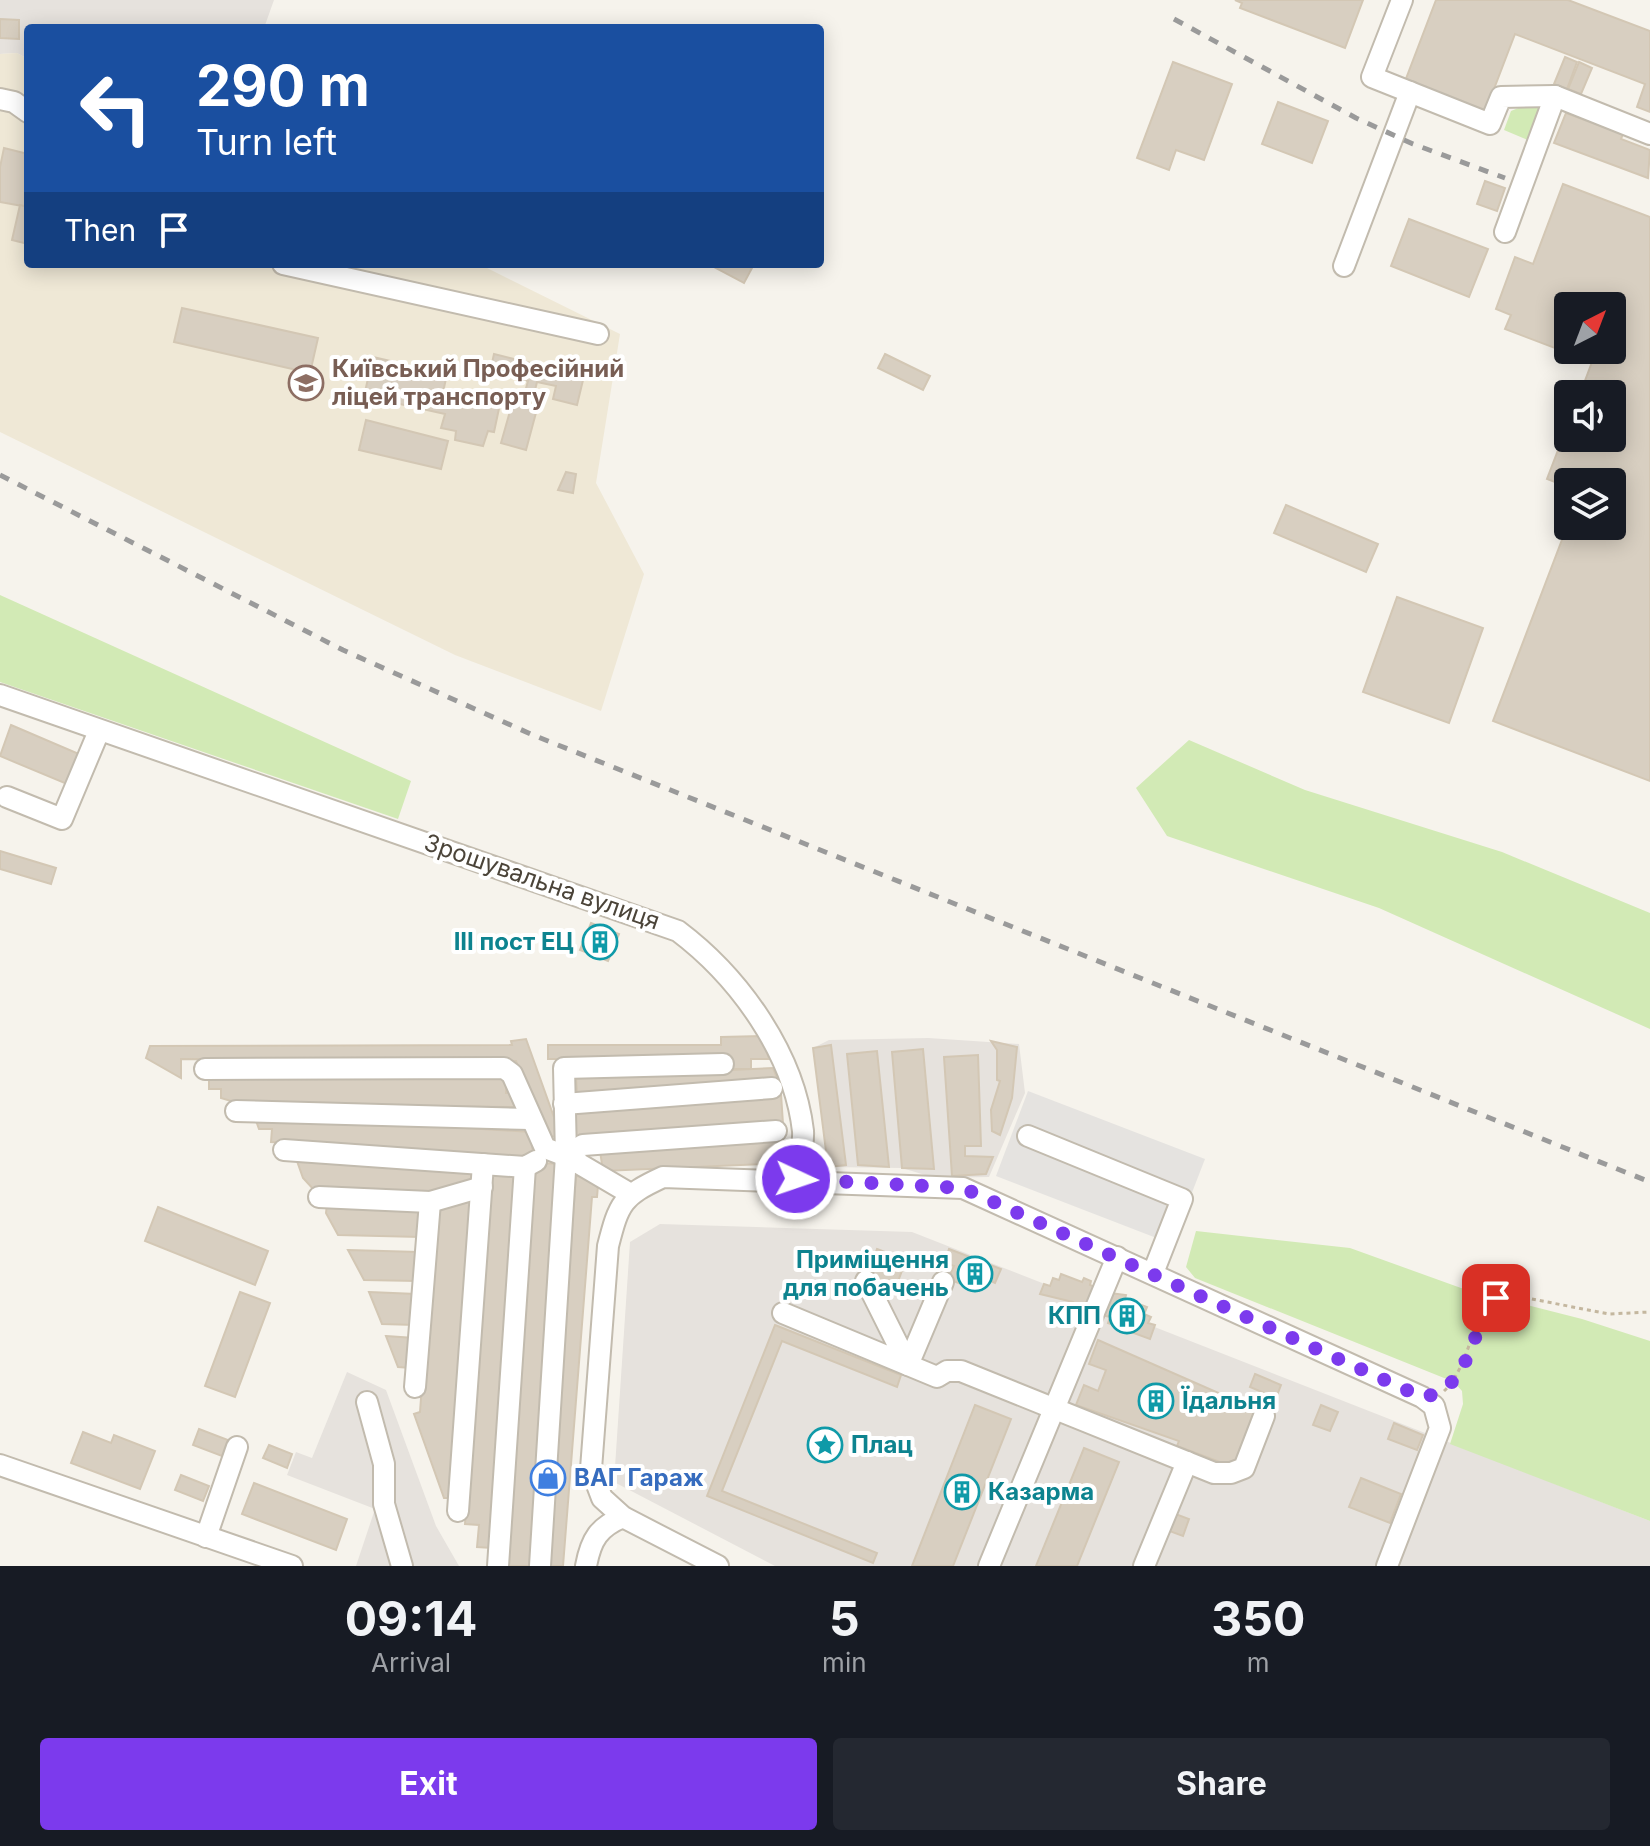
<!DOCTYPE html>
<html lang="en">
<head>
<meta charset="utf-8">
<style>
  body { margin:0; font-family:Inter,sans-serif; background:#242831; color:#f1f3f6; height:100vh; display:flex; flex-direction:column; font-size:30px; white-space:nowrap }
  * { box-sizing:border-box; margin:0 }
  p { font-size:26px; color:#9ea1a6 }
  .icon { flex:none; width:44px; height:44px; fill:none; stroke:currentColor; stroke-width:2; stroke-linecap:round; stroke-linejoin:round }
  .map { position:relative; height:1566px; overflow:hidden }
  .details { display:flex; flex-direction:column; background:#171b24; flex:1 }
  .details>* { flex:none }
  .guide { position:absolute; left:24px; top:24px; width:800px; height:244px; border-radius:8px; box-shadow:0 4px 20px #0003; background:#1a4fa0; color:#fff; overflow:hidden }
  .needle { width:52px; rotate:42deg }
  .fabs { position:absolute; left:1554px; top:292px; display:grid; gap:16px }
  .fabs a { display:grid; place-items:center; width:72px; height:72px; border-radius:8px; background:#171b24; box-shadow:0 4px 20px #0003; font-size:40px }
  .pin { position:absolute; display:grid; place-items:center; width:68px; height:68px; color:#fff; margin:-34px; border-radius:16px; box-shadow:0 4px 12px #0006 }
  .me { position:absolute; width:88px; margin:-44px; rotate:93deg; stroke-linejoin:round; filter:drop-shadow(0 0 6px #0008) }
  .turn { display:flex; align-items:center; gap:28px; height:168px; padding:0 40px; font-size:36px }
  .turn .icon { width:104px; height:104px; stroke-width:2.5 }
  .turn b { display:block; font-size:56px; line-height:68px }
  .then { display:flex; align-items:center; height:76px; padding:0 40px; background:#0003; gap:16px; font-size:30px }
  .eta { display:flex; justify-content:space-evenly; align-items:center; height:136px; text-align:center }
  .eta b { font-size:48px; font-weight:700; line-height:56px }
  .button { display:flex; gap:16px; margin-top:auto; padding:16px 40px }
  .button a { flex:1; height:92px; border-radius:8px; background:#7c3aed; color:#fff; font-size:32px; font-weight:700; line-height:92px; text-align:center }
  .button a+a { background:#242831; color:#f1f3f6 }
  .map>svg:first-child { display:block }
  .industrial { fill:#e6e2dd }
  .education { fill:#efe8d6 }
  .green { fill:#d2eab5 }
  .parking { fill:#e5e3e0 }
  .building { fill:#d8cfc1; stroke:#d3c7b4; stroke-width:2; fill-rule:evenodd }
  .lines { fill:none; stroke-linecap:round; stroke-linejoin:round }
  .minor-casing { stroke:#c2bbae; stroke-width:24 }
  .path { stroke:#c4b79f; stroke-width:3; stroke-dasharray:4 4; stroke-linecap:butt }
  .minor { stroke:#fff; stroke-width:20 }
  .rail { stroke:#9a9a9a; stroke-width:5; stroke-dasharray:10 10; stroke-linecap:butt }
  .route { stroke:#7c3aed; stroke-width:14; stroke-dasharray:0 25.2 }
  .labels { text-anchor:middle; stroke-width:8; stroke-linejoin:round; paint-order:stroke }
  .education-label { font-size:24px; font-weight:bold; fill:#785e54; stroke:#fff; text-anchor:start }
  .street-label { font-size:24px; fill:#4b4439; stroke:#fff }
  .culture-label { font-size:24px; font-weight:bold; fill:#0d838f; stroke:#fff; text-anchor:end }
  .shop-label { font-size:24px; font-weight:bold; fill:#366cbe; stroke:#fff; text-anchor:start }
</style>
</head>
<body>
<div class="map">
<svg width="1650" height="1566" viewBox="0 0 1650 1566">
  <rect width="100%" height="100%" fill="#f6f3ec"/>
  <!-- industrial -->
  <g class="industrial">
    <path d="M0,0H274L264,28H28V59L17,53L0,54Z"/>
    <path d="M928,1038L1019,1044L1025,1093L989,1177L935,1178L902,1168L828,1167L813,1048L829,1040Z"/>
    <path d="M660,1224L912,1232L1650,1521V1566H775L614,1482L630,1242Z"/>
    <path d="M347,1372L386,1390L436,1526L459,1566H356L375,1509L287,1475L296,1452L312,1458Z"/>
  </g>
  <!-- education -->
  <path class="education" d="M17,53L28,59V264H479L620,334L596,483L644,574L601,711L455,655L0,432V54Z"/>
  <!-- green -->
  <g class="green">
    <path d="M1530,103L1542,108L1530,141L1504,130L1511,111Z"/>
    <path d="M0,595L411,781L398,819L0,682Z"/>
    <path d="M1189,740L1305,790L1502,852L1650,913V1029L1379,908L1167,836L1136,788Z"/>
    <path d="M1196,1231L1350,1248L1461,1288L1582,1319L1650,1341V1521L1450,1444L1463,1404L1462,1391L1454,1382L1195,1278L1186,1267Z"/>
  </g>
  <!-- parking -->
  <path class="parking" d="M1028,1091L1205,1159L1172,1244L996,1176Z"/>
  <!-- building -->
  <g class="building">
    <path d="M1235,0H1363L1345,48L1240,8L1242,3Z"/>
    <path d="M1436,0H1568L1650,31V112L1637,107L1645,84L1515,34L1484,115L1404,84Z"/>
    <path d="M0,19L19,20V39L0,38Z"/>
    <path d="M1565,57L1577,62L1567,89L1554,84Z"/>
    <path d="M1173,62L1232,84L1204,160L1176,150L1169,170L1137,158Z"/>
    <path d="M1579,62L1592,68L1581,94L1568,89Z"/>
    <path d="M1278,102L1328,121L1312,163L1262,144Z"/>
    <path d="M1566,113L1623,134L1621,139L1650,150L1648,178L1554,143Z"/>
    <path d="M4,148L28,154V207L0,202V167Z"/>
    <path d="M1485,181L1505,188L1497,211L1477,204Z"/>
    <path d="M1563,184L1650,217V781L1493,721L1568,524L1612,526V482H1568V487L1547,479L1568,424V438H1612V394H1580L1592,362L1505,329L1511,315L1496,309L1515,257L1533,264ZM1568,306H1612V350H1568Z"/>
    <path d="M20,205L28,207V244L12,240Z"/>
    <path d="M1409,219L1488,249L1469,297L1391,266Z"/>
    <path d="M743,264L752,268L744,283L710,265Z"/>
    <path d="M182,308L318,338L310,373L174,342Z"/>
    <path d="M494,354L584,376L577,405L553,399L556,386L537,382L534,394L525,392L528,381L490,372Z"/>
    <path d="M885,354L930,376L923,390L878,368Z"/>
    <path d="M373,357L447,374L440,406L447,408L449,398L463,401L465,391L501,399L494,432L488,431L483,446L455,440L456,431L441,428L445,414L364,396Z"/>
    <path d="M514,397L537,409L526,450L501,443Z"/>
    <path d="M366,420L448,441L441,469L359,450Z"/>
    <path d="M566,472L576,474L573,493L558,490Z"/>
    <path d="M1286,505L1378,544L1366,572L1274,533Z"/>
    <path d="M1397,597L1483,628L1449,723L1363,692Z"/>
    <path d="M11,725L79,754L67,784L0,756Z"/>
    <path d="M0,851L56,868L51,884L0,869Z"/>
    <path d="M591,923L619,934L608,961L580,950Z"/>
    <path d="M762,1036L769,1059H751V1069H729V1059H548V1045H721V1037Z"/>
    <path d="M526,1039L560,1134L547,1139L516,1061L181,1059V1078L146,1058L150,1046L512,1045L511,1041Z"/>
    <path d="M991,1041L1017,1047L1012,1098L1000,1135L992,1131L991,1110L1000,1081L997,1080V1050Z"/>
    <path d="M831,1045L846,1165L828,1167L813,1048Z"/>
    <path d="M923,1049L934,1169L902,1168L892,1052Z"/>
    <path d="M877,1051L889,1167L858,1165L847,1054Z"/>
    <path d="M978,1055L981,1146H965V1156L993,1157L986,1174L952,1176L944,1057Z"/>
    <path d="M773,1068L778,1080L577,1094L576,1077Z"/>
    <path d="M209,1074L507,1077L506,1093H516V1107L241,1104L221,1098V1089H209Z"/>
    <path d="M781,1094L783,1124L572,1137L570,1108Z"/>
    <path d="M254,1115L531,1132L533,1158L271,1142L272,1129H259Z"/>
    <path d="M785,1141V1163L603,1171L600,1151Z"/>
    <path d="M297,1161L475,1169V1183L463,1182V1191L444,1197L315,1191L303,1178Z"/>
    <path d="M540,1163L562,1164L534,1566H504L532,1171Z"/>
    <path d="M489,1174L517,1176L492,1548L477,1547L479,1525L465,1524Z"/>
    <path d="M576,1176L594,1177L593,1184L598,1185L597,1197H592L563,1566H547Z"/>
    <path d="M454,1199L473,1201L450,1498H444L414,1414L420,1412L435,1208Z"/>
    <path d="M327,1204L420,1206V1237L338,1235L326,1213Z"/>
    <path d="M158,1207L268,1251L255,1285L145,1241Z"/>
    <path d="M877,1249L906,1260L897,1284L893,1282L891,1287L871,1279L868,1273Z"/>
    <path d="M949,1249L1001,1269L995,1283L984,1278L979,1291L948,1279L954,1266L944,1263Z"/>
    <path d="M348,1250L418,1252L417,1281L364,1280Z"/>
    <path d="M1061,1274L1082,1282L1084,1278L1091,1281L1090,1285L1095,1287L1087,1308L1081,1306L1079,1311L1071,1308L1073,1302L1040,1294L1044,1284L1050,1286L1053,1278L1059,1280Z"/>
    <path d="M240,1292L270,1303L235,1397L205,1386Z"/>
    <path d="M369,1292L416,1294L415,1325L382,1324Z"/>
    <path d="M1110,1293L1126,1295L1125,1299L1147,1307L1144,1314L1151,1317L1148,1323L1155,1325L1150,1339L1128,1331L1130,1325L1116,1320L1114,1325L1108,1323L1110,1317L1102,1315Z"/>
    <path d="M775,1325L901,1375L897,1387L782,1341L722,1491L877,1553L873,1563L707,1496Z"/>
    <path d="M386,1336L414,1338L411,1368L398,1367Z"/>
    <path d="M1098,1340L1255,1409L1233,1467L1177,1446L1179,1441L1076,1405L1084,1385L1098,1391L1106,1370L1089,1364Z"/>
    <path d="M1255,1374L1281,1385L1276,1398L1250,1387Z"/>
    <path d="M975,1405L1011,1419L953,1566H912Z"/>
    <path d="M1321,1405L1338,1412L1330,1431L1313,1425Z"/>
    <path d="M1394,1423L1423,1435L1417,1450L1388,1439Z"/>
    <path d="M199,1429L228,1440L222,1456L193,1445Z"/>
    <path d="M83,1432L111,1443L114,1435L155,1451L140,1489L71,1463Z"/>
    <path d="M269,1445L292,1454L287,1468L263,1458Z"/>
    <path d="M1084,1448L1119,1462L1077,1566H1036Z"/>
    <path d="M181,1475L209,1486L203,1501L175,1490Z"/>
    <path d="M1361,1478L1401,1494L1390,1523L1349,1507Z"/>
    <path d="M254,1483L347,1519L336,1550L242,1514Z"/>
    <path d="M1170,1512L1189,1519L1183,1536L1164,1529Z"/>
  </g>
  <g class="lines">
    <!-- minor casing -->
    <g class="minor-casing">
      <g id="minor">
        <path d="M1402,0L1372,77L1490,124L1501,97L1555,96L1650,134"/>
        <path d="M0,99L14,102L28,112"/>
        <path d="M1505,232L1555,96"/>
        <path d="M283,264L598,334"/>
        <path d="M1344,266L1410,92"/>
        <path d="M0,695L678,931C739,977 794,1053 803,1131C804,1146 799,1164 796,1179"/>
        <path d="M7,797L62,819L99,731"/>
        <path d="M205,1069L504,1068L512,1074L545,1148L566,1156L629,1193"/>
        <path d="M564,1104L772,1088"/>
        <path d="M236,1111L530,1119"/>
        <path d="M1028,1136L1182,1199L1153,1273"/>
        <path d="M284,1150L525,1167L536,1161"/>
        <path d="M566,1156L564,1068L723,1064"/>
        <path d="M319,1197L430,1202L482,1187"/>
        <path d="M943,1282L908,1365L937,1377L947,1371H961L1214,1473H1231L1244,1468L1264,1416"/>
        <path d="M783,1313L908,1365L866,1281"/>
        <path d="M415,1387L430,1202"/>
        <path d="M367,1402L384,1464V1504L402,1566"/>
        <path d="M0,1465L292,1566"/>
        <path d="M458,1511L483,1164"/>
        <path d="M206,1537L237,1447"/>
        <path d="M498,1566L525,1167"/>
        <path d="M540,1566L566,1156L583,1145L776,1131"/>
        <path d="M586,1566C591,1539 599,1527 623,1517"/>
        <path d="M718,1566L623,1517L602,1498L591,1469L608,1246C619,1203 622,1196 663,1177L963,1188L1422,1397L1434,1406L1440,1428L1387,1566"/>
        <path d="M989,1566L1117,1257"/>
        <path d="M1144,1566L1187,1462"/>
      </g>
    </g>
    <!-- path -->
    <path class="path" d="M1444,1391C1472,1365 1469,1310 1506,1294L1609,1314L1650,1312"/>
    <!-- minor -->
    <use href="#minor" class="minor"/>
    <!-- rail -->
    <g class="rail">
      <path d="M1174,19L1356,118L1413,144L1505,178"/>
      <path d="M0,475L343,650L533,735L1650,1182"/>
    </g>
  </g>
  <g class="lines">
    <!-- route -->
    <path class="route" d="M796,1179L963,1188L1422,1397C1471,1391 1469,1330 1496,1298"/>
  </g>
  <!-- icons -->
  <defs>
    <g id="school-ring" transform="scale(1.8)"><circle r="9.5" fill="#fff" stroke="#8d6e63" stroke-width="1.5"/><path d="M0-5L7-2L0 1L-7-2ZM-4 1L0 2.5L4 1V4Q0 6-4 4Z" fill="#8d6e63"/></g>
    <g id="building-ring" transform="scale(1.8)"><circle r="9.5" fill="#fff" stroke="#0f9aa8" stroke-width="1.5"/><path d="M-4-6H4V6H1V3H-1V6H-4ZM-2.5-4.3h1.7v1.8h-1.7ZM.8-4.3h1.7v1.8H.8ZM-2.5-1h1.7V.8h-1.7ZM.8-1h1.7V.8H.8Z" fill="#0f9aa8"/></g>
    <g id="sight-ring" transform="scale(1.8)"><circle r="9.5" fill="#fff" stroke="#0f9aa8" stroke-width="1.5"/><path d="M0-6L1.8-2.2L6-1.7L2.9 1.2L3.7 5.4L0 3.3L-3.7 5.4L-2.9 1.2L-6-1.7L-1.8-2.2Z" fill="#0f9aa8"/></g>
    <g id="shop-ring" transform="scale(1.8)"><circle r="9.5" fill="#fff" stroke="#3f7fe0" stroke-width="1.5"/><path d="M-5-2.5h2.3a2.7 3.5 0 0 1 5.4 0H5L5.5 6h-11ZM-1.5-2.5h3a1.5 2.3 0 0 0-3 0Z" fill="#3f7fe0"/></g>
  </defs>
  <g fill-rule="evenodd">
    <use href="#school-ring" x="306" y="383"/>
    <use href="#building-ring" x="600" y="942"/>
    <use href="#building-ring" x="975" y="1274"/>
    <use href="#building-ring" x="1127" y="1316"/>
    <use href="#building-ring" x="1156" y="1401"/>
    <use href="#sight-ring" x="825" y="1445"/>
    <use href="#shop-ring" x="548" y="1478"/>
    <use href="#building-ring" x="962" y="1492"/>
  </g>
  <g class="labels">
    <!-- education labels -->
    <g class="education-label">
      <text x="332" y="377">Київський Професійний<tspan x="332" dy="28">ліцей транспорту</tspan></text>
    </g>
    <!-- street labels -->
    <g class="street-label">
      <text transform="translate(542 882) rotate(19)" y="8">Зрошувальна вулиця</text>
    </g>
    <!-- culture labels -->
    <g class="culture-label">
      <text x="574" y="950">III пост ЕЦ</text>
      <text x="949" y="1268">Приміщення<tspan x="949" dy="28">для побачень</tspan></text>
      <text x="1101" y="1324">КПП</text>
      <text x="1182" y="1409" text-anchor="start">Їдальня</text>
      <text x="851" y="1453" text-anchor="start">Плац</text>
      <text x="988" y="1500" text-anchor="start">Казарма</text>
    </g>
    <!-- shop labels -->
    <g class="shop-label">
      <text x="574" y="1486">ВАГ Гараж</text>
    </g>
  </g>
</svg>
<div class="fabs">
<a><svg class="needle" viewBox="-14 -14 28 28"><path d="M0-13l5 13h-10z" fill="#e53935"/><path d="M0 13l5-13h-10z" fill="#9ea1a6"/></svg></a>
<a><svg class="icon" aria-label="sound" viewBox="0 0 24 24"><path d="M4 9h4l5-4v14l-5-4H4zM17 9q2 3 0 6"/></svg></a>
<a><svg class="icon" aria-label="layers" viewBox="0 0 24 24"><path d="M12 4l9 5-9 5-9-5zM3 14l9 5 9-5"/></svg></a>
</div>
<div class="pin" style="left:1496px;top:1298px;background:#d93025"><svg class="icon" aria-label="arrive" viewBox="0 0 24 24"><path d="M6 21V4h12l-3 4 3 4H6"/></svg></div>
<svg class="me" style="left:796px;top:1179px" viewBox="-20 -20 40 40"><circle r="17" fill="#7c3aed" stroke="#fff" stroke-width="3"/><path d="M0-11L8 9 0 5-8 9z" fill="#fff"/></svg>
<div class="guide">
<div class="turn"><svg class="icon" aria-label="left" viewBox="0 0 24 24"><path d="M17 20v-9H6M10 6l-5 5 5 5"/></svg><div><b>290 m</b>Turn left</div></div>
<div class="then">Then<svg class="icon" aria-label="arrive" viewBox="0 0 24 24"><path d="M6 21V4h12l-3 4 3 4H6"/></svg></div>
</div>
</div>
<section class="details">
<div class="eta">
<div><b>09:14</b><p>Arrival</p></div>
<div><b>5</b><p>min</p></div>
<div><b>350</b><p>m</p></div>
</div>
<div class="button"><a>Exit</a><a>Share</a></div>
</section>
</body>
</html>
